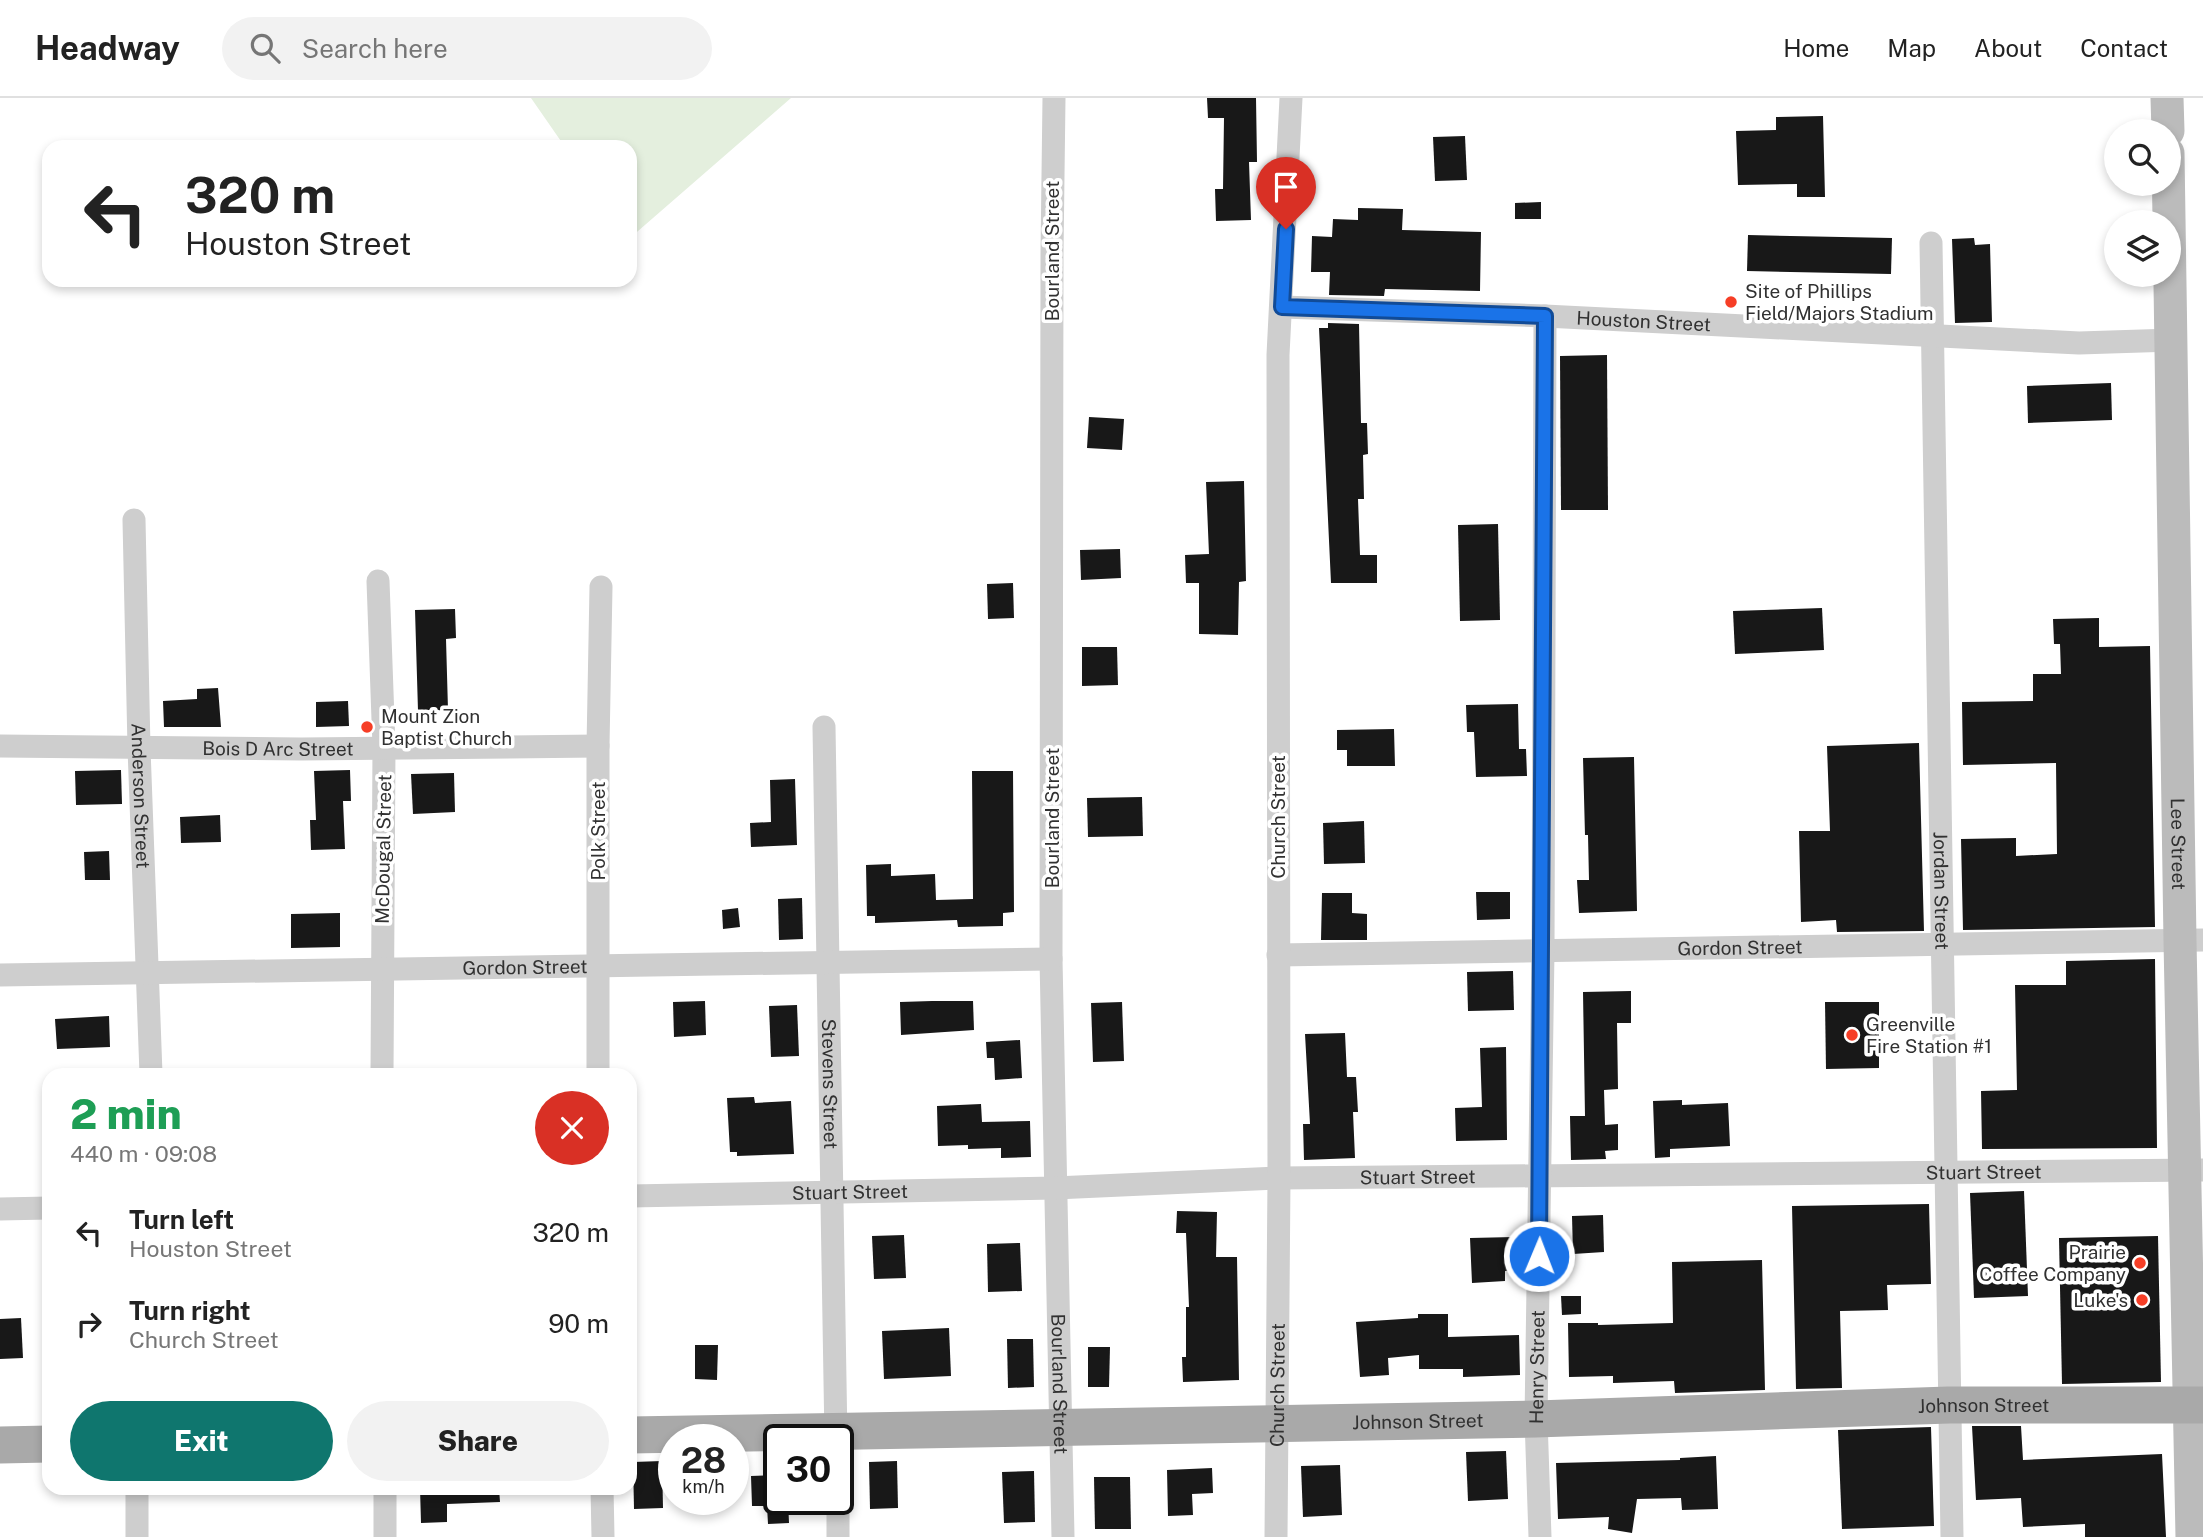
<!DOCTYPE html>
<html lang="en">
<head>
<meta charset="utf-8">
<style>
  body { margin:0; font-family:"Public Sans",sans-serif; background:#f2f2f2; color:#222; height:100vh; display:flex; flex-direction:column; font-size:26px; white-space:nowrap }
  * { box-sizing:border-box; margin:0 }
  p { font-size:23px; color:#767676 }
  .icon { flex:none; width:38px; height:38px; fill:none; stroke:currentColor; stroke-width:2; stroke-linecap:round; stroke-linejoin:round }
  .map { position:relative; flex:1; overflow:hidden }
  .drawer { position:absolute; left:42px; top:970px; width:595px; height:427px; display:flex; flex-direction:column; background:#fff; border-radius:21px; box-shadow:0 4px 10px #0003 }
  .drawer>* { flex:none }
  .top-card { position:absolute; left:42px; top:42px; width:595px; height:147px; border-radius:21px; box-shadow:0 4px 10px #0003; background:#fff; color:#222; overflow:hidden }
  .controls { position:absolute; left:2104px; top:21px; display:grid; gap:14px }
  .controls a { display:grid; place-items:center; width:77px; height:77px; border-radius:50%; background:#fff; box-shadow:0 4px 10px #0003; font-size:35px }
  .speed { position:absolute; left:658px; top:1326px; display:flex; gap:14px; font-size:35px; font-weight:700; text-align:center }
  .speed>* { display:grid; place-content:center; width:91px; height:91px; border-radius:50%; background:#fff; box-shadow:0 4px 10px #0003; line-height:1 }
  .speed small { font-size:18px; font-weight:400 }
  .speed .limit { border:4px solid #111; border-radius:10px; background:#fff; color:#111 }
  .pin { position:absolute; display:grid; place-items:center; width:60px; height:60px; color:#fff; margin:-72px -30px; border-radius:50% 50% 50% 0; rotate:-45deg; box-shadow:0 0 7px #0007 }
  .pin .icon { rotate:45deg }
  .me { position:absolute; width:77px; margin:-38px; rotate:1deg; stroke-linejoin:round; filter:drop-shadow(0 0 5px #0008) }
  .turn { display:flex; align-items:center; gap:24px; height:147px; padding:0 28px; font-size:32px }
  .turn .icon { width:91px; height:91px; stroke-width:2.5 }
  .turn b { display:block; font-size:49px; line-height:60px }
  .round { display:grid; place-items:center; flex:none; width:74px; height:74px; border-radius:37px; background:#f2f2f2 }
  .overview { display:flex; align-items:center; justify-content:space-between; height:119px; padding:0 28px }
  h1 { font-size:42px; font-weight:800; line-height:52px; color:#1e9e55 }
  .button { display:flex; gap:14px; margin-top:auto; padding:14px 28px }
  .button a { flex:1; height:80px; border-radius:42px; background:#0f766e; color:#fff; font-size:28px; font-weight:800; line-height:80px; text-align:center }
  .button a+a { background:#f2f2f2; color:#222 }
  ul { padding:0; list-style:none }
  li { display:flex; align-items:center; gap:21px; height:91px; padding:0 28px }
  li div { flex:1 }
  li b { display:block; font-size:26px }
  li em { font-style:normal }
  header { display:flex; align-items:center; gap:42px; box-sizing:border-box; height:98px; padding:0 35px; background:#fff; border-bottom:2px solid #e0e0e0 }
  header strong { font-size:33px }
  nav { display:flex; gap:38px; margin-inline-start:auto; font-size:24px }
  .search { width:490px; height:63px; background:#f2f2f2; display:flex; align-items:center; gap:18px; box-sizing:border-box; padding:0 24px; border-radius:38px; color:#767676; font-size:26px }
  .map>svg:first-child { display:block }
  .green { fill:#e4efde }
  .building { fill:#181818 }
  .lines { fill:none; stroke-linecap:round; stroke-linejoin:round }
  .minor { stroke:#cecece; stroke-width:23 }
  .secondary { stroke:#bbb; stroke-width:33 }
  .primary { stroke:#a9a9a9; stroke-width:37 }
  .route-casing { stroke:#114b97; stroke-width:18 }
  .route { stroke:#1a73e8; stroke-width:12 }
  .poi-dot { fill:#f63e26; stroke:#fff; stroke-width:2.5 }
  .labels { text-anchor:middle; stroke-width:7; stroke-linejoin:round; paint-order:stroke }
  .street-label { font-size:19px; fill:#313131; stroke:#fff }
  .poi-label { font-size:19px; fill:#313131; stroke:#fff; text-anchor:start }
</style>
</head>
<body>
<header>
<strong>Headway</strong>
<div class="search"><svg class="icon" aria-label="search" viewBox="0 0 24 24"><circle cx="10" cy="10" r="6"/><path d="M15 15l6 6"/></svg>Search here</div>
<nav><a>Home</a><a>Map</a><a>About</a><a>Contact</a></nav>
</header>
<div class="map">
<svg width="2203" height="1439" viewBox="0 0 2203 1439">
  <rect width="100%" height="100%" fill="#fff"/>
  <!-- green -->
  <path class="green" d="M531,0H791L630,140V49H565Z"/>
  <!-- building -->
  <g class="building">
    <path d="M1207,0H1256L1257,64H1249L1251,122L1216,123L1215,91H1223L1224,20H1208Z"/>
    <path d="M1823,18L1825,99H1797V86L1738,87L1736,33L1776,32V19Z"/>
    <path d="M1465,38L1467,82L1435,83L1433,39Z"/>
    <path d="M1541,104V121H1515V105Z"/>
    <path d="M1358,110L1403,111L1402,132L1481,134L1480,193L1385,191L1384,198L1329,197L1330,174H1311L1312,138L1332,139L1333,121L1358,122Z"/>
    <path d="M1748,137L1892,140L1891,176L1747,173Z"/>
    <path d="M1974,140L1975,147L1990,146L1992,224L1955,225L1952,141Z"/>
    <path d="M1328,225L1359,226L1361,325H1367L1368,356L1363,357L1364,401H1358L1360,457H1377V485H1331L1319,230H1328Z"/>
    <path d="M1607,257L1608,412H1561L1560,258Z"/>
    <path d="M2111,285L2112,322L2028,325L2027,288Z"/>
    <path d="M1089,319L1124,321L1122,352L1087,350Z"/>
    <path d="M1244,383L1246,483L1239,484L1238,537L1199,536V485H1186L1185,457L1209,456L1206,384Z"/>
    <path d="M1498,426L1500,522L1460,523L1458,427Z"/>
    <path d="M1120,451L1121,480L1081,482L1080,452Z"/>
    <path d="M1013,485L1014,520L988,521L987,486Z"/>
    <path d="M1822,510L1824,552L1735,556L1733,513Z"/>
    <path d="M455,511L456,540L446,541L448,612L418,613L415,512Z"/>
    <path d="M2099,520V549L2150,548L2155,829L1963,832L1961,741L2016,740V758L2057,756L2056,665L1963,667L1962,604L2033,603V576H2061L2060,546H2054L2053,521Z"/>
    <path d="M1082,549H1117L1118,587L1082,588Z"/>
    <path d="M218,590L221,629H164L163,603L197,601V591Z"/>
    <path d="M348,603L349,628L316,629V604Z"/>
    <path d="M1518,606L1519,651H1526L1527,678L1476,679L1474,634H1467L1466,607Z"/>
    <path d="M1394,631L1395,668H1347V652H1337V632Z"/>
    <path d="M1919,645L1924,833L1837,834L1836,822L1801,824L1799,733H1830L1827,648Z"/>
    <path d="M1634,659L1637,813L1579,815L1577,782H1589L1588,737H1585L1583,660Z"/>
    <path d="M121,672L122,706L76,707L75,673Z"/>
    <path d="M350,672L351,703H343L345,751L311,752L310,722H316L314,673Z"/>
    <path d="M972,673H1013L1014,814L1003,815V828L958,829L957,822L875,825V818H867L866,767L891,766V778L935,776L936,802L973,801Z"/>
    <path d="M454,675L455,714L413,716L411,676Z"/>
    <path d="M795,681L797,747L751,749L750,725L771,724L770,682Z"/>
    <path d="M1142,699L1143,738L1088,739L1087,700Z"/>
    <path d="M220,717L221,744L181,745L180,719Z"/>
    <path d="M1364,723L1365,765L1324,766L1323,725Z"/>
    <path d="M109,753L110,782H85L84,754Z"/>
    <path d="M1476,794H1510V821L1477,822Z"/>
    <path d="M1322,795H1352V815L1367,816V842H1321Z"/>
    <path d="M802,800L803,841L779,842L778,801Z"/>
    <path d="M738,810L740,829L723,831L722,812Z"/>
    <path d="M340,815V849L291,850V816Z"/>
    <path d="M2155,861L2157,1050L1982,1051L1981,993L2017,992L2015,887H2066V863Z"/>
    <path d="M1513,873L1514,912L1468,913L1467,874Z"/>
    <path d="M1631,893V925H1617L1618,991L1604,992L1605,1027L1618,1026V1052L1605,1053L1606,1061L1571,1062L1570,1018H1585L1583,894Z"/>
    <path d="M705,903L706,937L674,939L673,904Z"/>
    <path d="M932,903H973L974,932L901,937L900,904Z"/>
    <path d="M1122,904L1124,963L1093,964L1091,905Z"/>
    <path d="M1825,904H1879V970L1826,971Z"/>
    <path d="M797,907L799,958L771,959L769,908Z"/>
    <path d="M109,918L110,949L57,951L55,921Z"/>
    <path d="M1345,935L1347,979H1356L1358,1014H1353L1355,1060L1304,1062L1303,1026H1310L1305,936Z"/>
    <path d="M1020,942L1022,980L995,982L994,960H987L986,944Z"/>
    <path d="M1506,949L1507,1042L1456,1043L1455,1010L1482,1009L1480,950Z"/>
    <path d="M754,999L755,1005L791,1003L794,1056L737,1058V1054H730L727,1000Z"/>
    <path d="M1682,1002V1007L1728,1005L1730,1048L1670,1051V1059L1655,1060L1653,1003Z"/>
    <path d="M981,1006L982,1024L1030,1023L1031,1059L1001,1060V1050L968,1051V1047L938,1048L937,1008Z"/>
    <path d="M2024,1093L2028,1198L1974,1200L1970,1095Z"/>
    <path d="M1929,1106L1931,1186L1887,1187L1888,1212L1840,1213L1842,1290L1796,1291L1792,1108Z"/>
    <path d="M1177,1113L1217,1114L1216,1159H1237L1239,1282L1183,1284L1182,1259H1186V1209H1189L1186,1135H1176Z"/>
    <path d="M1603,1117L1604,1154L1573,1156L1572,1118Z"/>
    <path d="M904,1137L906,1180L874,1181L872,1138Z"/>
    <path d="M2158,1138L2161,1284L2062,1286L2059,1140Z"/>
    <path d="M1514,1139L1515,1172L1505,1173V1183L1472,1185L1470,1140Z"/>
    <path d="M1020,1145L1022,1193L988,1194L987,1146Z"/>
    <path d="M1762,1162L1765,1292L1675,1295L1674,1283L1613,1285V1278L1569,1279L1568,1225H1598V1227L1673,1225L1672,1164Z"/>
    <path d="M1561,1198H1581V1216L1562,1217Z"/>
    <path d="M1418,1216H1448V1239L1519,1237L1520,1277L1463,1279V1271H1419V1257L1388,1260L1389,1277L1360,1279L1356,1224L1418,1220Z"/>
    <path d="M21,1220L23,1260L0,1261V1221Z"/>
    <path d="M949,1230L951,1278L884,1281L882,1233Z"/>
    <path d="M1007,1241H1033L1034,1289L1008,1290Z"/>
    <path d="M695,1247H718L717,1282L695,1281Z"/>
    <path d="M1088,1249H1110L1109,1289H1088Z"/>
    <path d="M1972,1328H2021L2023,1362L2162,1356L2166,1439H2085V1426L2023,1429L2021,1400L1976,1402Z"/>
    <path d="M1931,1329L1934,1428L1842,1431L1838,1332Z"/>
    <path d="M1506,1353L1508,1401L1468,1403L1466,1354Z"/>
    <path d="M1716,1358L1718,1411L1682,1412L1681,1400L1637,1401L1632,1435L1608,1431L1609,1419L1558,1421L1556,1365L1680,1362V1360Z"/>
    <path d="M662,1363L663,1410L634,1411L633,1364Z"/>
    <path d="M897,1363L898,1410L870,1411L869,1364Z"/>
    <path d="M1340,1367L1342,1417L1303,1419L1301,1368Z"/>
    <path d="M1212,1370L1213,1395L1192,1396L1193,1417L1168,1418L1167,1372Z"/>
    <path d="M1034,1373L1035,1424L1004,1425L1002,1374Z"/>
    <path d="M779,1377V1402H788L789,1425L768,1426L767,1408H752L751,1378Z"/>
    <path d="M1094,1379H1130L1131,1431H1095Z"/>
    <path d="M420,1390H499L500,1404L447,1406V1424L421,1425Z"/>
  </g>
  <g class="lines">
    <!-- minor -->
    <g class="minor">
      <path id="s1" d="M1054,0L1052,155L1051,861L1063,1439"/>
      <path id="s2" d="M1931,145L1952,1439"/>
      <path id="s3" d="M1282,209L1545,218L2079,245L2173,242"/>
      <path id="s4" d="M134,422L139,650L151,976"/>
      <path d="M378,483L384,649L382,976"/>
      <path id="s5" d="M824,629L836,1342"/>
      <path id="s6" d="M0,648L301,651L598,648"/>
      <path id="s7" d="M1278,857L2203,842"/>
      <path id="s8" d="M0,877L1051,861"/>
      <path d="M598,976V648L601,489"/>
      <path id="s9" d="M630,1098L1055,1090L1279,1080L2203,1072"/>
      <path d="M0,1111L49,1110"/>
      <path d="M137,1390V1439"/>
      <path d="M385,1390V1439"/>
      <path d="M602,1390L603,1439"/>
      <path d="M838,1402V1439"/>
      <path id="s10" d="M1276,1439L1279,1080L1278,257L1291,0"/>
      <path id="s11" d="M1540,1439L1536,1321L1543,853L1545,218"/>
    </g>
    <!-- secondary -->
    <g class="secondary">
      <path d="M2167,0L2168,33"/>
      <path id="s12" d="M2168,55L2180,843L2192,1439"/>
    </g>
    <!-- primary -->
    <g class="primary">
      <path id="s13" d="M630,1337L1536,1321L1949,1307H2203"/>
      <path d="M0,1347L49,1346"/>
    </g>
  </g>
  <g class="lines">
    <!-- route casing -->
    <g class="route-casing">
      <path id="route" d="M1286,131L1282,209L1545,218L1539,1158"/>
    </g>
    <!-- route -->
    <use href="#route" class="route"/>
  </g>
  <!-- markers -->
  <g class="poi-dot">
    <circle cx="1731" cy="204" r="7"/>
    <circle cx="367" cy="629" r="7"/>
    <circle cx="1852" cy="937" r="7"/>
    <circle cx="2140" cy="1165" r="7"/>
    <circle cx="2142" cy="1202" r="7"/>
  </g>
  <g class="labels">
    <!-- street labels -->
    <g class="street-label">
      <text transform="translate(1052 153) rotate(-90)" y="7">Bourland Street</text>
      <text dy="7" stroke="none"><textPath href="#s3" startOffset="362">Houston Street</textPath></text>
      <text dy="7" stroke="none"><textPath href="#s6" startOffset="278">Bois D Arc Street</textPath></text>
      <text dy="7" stroke="none"><textPath href="#s4" startOffset="276">Anderson Street</textPath></text>
      <text transform="translate(1278 719) rotate(-90)" y="7">Church Street</text>
      <text transform="translate(1052 720) rotate(-90)" y="7">Bourland Street</text>
      <text transform="translate(598 733) rotate(-90)" y="7">Polk Street</text>
      <text dy="7" stroke="none"><textPath href="#s12" startOffset="691">Lee Street</textPath></text>
      <text transform="translate(383 751) rotate(-89)" y="7">McDougal Street</text>
      <text dy="7" stroke="none"><textPath href="#s2" startOffset="648">Jordan Street</textPath></text>
      <text dy="7" stroke="none"><textPath href="#s7" startOffset="462">Gordon Street</textPath></text>
      <text dy="7" stroke="none"><textPath href="#s8" startOffset="525">Gordon Street</textPath></text>
      <text dy="7" stroke="none"><textPath href="#s5" startOffset="357">Stevens Street</textPath></text>
      <text dy="7" stroke="none"><textPath href="#s9" startOffset="1354">Stuart Street</textPath></text>
      <text dy="7" stroke="none"><textPath href="#s9" startOffset="788">Stuart Street</textPath></text>
      <text dy="7" stroke="none"><textPath href="#s9" startOffset="220">Stuart Street</textPath></text>
      <text dy="7" stroke="none"><textPath href="#s11" startOffset="170">Henry Street</textPath></text>
      <text dy="7" stroke="none"><textPath href="#s1" startOffset="1286">Bourland Street</textPath></text>
      <text dy="7" stroke="none"><textPath href="#s10" startOffset="152">Church Street</textPath></text>
      <text dy="7" stroke="none"><textPath href="#s13" startOffset="1354">Johnson Street</textPath></text>
      <text dy="7" stroke="none"><textPath href="#s13" startOffset="788">Johnson Street</textPath></text>
    </g>
    <!-- poi labels -->
    <g class="poi-label">
      <text x="1745" y="200">Site of Phillips<tspan x="1745" dy="22">Field/Majors Stadium</tspan></text>
      <text x="381" y="625">Mount Zion<tspan x="381" dy="22">Baptist Church</tspan></text>
      <text x="1866" y="933">Greenville<tspan x="1866" dy="22">Fire Station #1</tspan></text>
      <text x="2126" y="1161" text-anchor="end">Prairie<tspan x="2126" dy="22">Coffee Company</tspan></text>
      <text x="2128" y="1209" text-anchor="end">Luke's</text>
    </g>
  </g>
</svg>
<div class="controls">
<a><svg class="icon" aria-label="search" viewBox="0 0 24 24"><circle cx="10" cy="10" r="6"/><path d="M15 15l6 6"/></svg></a>
<a><svg class="icon" aria-label="layers" viewBox="0 0 24 24"><path d="M12 4l9 5-9 5-9-5zM3 14l9 5 9-5"/></svg></a>
</div>
<div class="speed"><div>28<small>km/h</small></div><div class="limit">30</div></div>
<div class="pin" style="left:1286px;top:131px;background:#d93025"><svg class="icon" aria-label="arrive" viewBox="0 0 24 24"><path d="M6 21V4h12l-3 4 3 4H6"/></svg></div>
<svg class="me" style="left:1539px;top:1158px" viewBox="-20 -20 40 40"><circle r="17" fill="#1a73e8" stroke="#fff" stroke-width="3"/><path d="M0-11L8 9 0 5-8 9z" fill="#fff"/></svg>
<div class="top-card">
<div class="turn"><svg class="icon" aria-label="left" viewBox="0 0 24 24"><path d="M17 20v-9H6M10 6l-5 5 5 5"/></svg><div><b>320 m</b>Houston Street</div></div>
</div>
<section class="drawer">
<div class="overview"><div><h1>2 min</h1><p>440 m · 09:08</p></div><a class="round" style="background:#d93025;color:#fff"><svg class="icon" aria-label="close" viewBox="0 0 24 24"><path d="M6 6l12 12M18 6L6 18"/></svg></a></div>
<ul>
<li><svg class="icon" aria-label="left" viewBox="0 0 24 24"><path d="M17 20v-9H6M10 6l-5 5 5 5"/></svg><div><b>Turn left</b><p>Houston Street</p></div><em>320 m</em></li>
<li><svg class="icon" aria-label="right" viewBox="0 0 24 24"><path d="M7 20v-9h11M14 6l5 5-5 5"/></svg><div><b>Turn right</b><p>Church Street</p></div><em>90 m</em></li>
</ul>
<div class="button"><a>Exit</a><a>Share</a></div>
</section>
</div>
</body>
</html>
